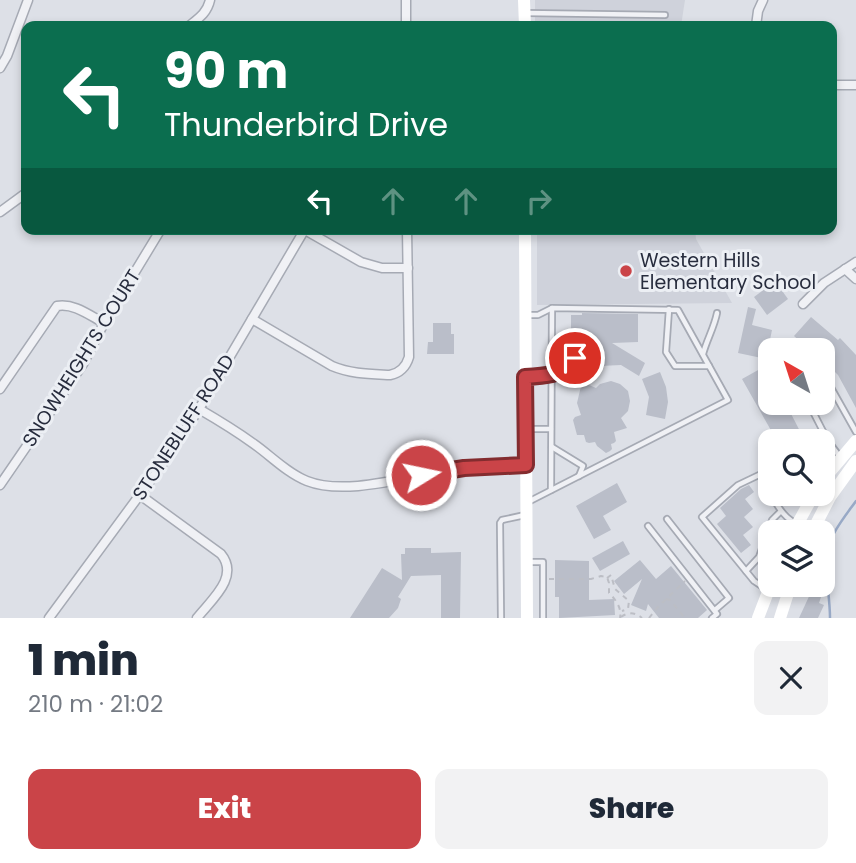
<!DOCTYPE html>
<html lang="en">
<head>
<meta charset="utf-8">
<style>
  body { margin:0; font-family:Poppins,sans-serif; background:#f2f2f3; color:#1f2937; height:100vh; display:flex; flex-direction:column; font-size:26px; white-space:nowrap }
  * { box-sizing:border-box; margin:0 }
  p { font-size:23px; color:#747a83 }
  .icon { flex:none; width:38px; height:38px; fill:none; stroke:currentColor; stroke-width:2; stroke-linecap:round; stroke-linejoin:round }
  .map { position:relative; height:618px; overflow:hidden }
  .details { display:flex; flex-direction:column; background:#fff; flex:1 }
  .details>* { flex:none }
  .top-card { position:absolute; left:21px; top:21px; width:816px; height:214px; border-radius:14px; box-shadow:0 4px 10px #0003; background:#0b6e4f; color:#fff; overflow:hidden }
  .needle { width:46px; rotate:321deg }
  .fabs { position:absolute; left:758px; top:338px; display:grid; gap:14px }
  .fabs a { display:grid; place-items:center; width:77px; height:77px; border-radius:14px; background:#fff; box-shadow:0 4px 10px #0003; font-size:35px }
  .pin { position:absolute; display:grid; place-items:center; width:60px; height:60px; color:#fff; margin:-30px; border:4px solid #fff; border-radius:50%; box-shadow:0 2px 7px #0007 }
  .me { position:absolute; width:77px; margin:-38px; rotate:80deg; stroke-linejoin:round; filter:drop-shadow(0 0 5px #0008) }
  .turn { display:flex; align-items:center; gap:24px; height:147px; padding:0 28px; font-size:32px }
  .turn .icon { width:91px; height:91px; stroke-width:2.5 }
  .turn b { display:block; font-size:49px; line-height:60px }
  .lanes { display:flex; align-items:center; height:66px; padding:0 28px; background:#0003; justify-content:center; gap:35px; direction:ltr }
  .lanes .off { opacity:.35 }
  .round { display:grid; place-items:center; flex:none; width:74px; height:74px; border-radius:14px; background:#f2f2f3 }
  .head { display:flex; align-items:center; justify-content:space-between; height:119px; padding:0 28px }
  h1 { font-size:42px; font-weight:800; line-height:52px }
  .primary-button { display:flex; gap:14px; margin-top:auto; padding:14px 28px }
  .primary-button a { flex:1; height:80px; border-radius:14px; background:#ca4448; color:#fff; font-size:28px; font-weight:800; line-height:80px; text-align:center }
  .primary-button a+a { background:#f2f2f3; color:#1f2937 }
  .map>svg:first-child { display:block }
  .built { fill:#cfd2db }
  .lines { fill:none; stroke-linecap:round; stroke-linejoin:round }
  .stream { stroke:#98a9c6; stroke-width:2.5 }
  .building { fill:#babec9 }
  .lane-casing { stroke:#a6aab4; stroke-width:8 }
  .street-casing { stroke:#a6aab4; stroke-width:11 }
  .path { stroke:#bcbec5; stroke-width:2; stroke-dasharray:5 5; stroke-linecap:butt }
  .lane { stroke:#f0f1f5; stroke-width:4.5 }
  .street { stroke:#f0f1f5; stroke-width:8 }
  .secondary { stroke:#fff; stroke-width:12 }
  .route-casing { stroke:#832c2f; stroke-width:18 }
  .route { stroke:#ca4448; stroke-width:12 }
  .poi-dot { fill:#ca4448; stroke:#eceff4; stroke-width:2.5 }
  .labels { text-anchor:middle; stroke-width:6; stroke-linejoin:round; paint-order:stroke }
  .poi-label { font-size:19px; fill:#272c3d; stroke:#eceff4; text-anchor:start }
  .street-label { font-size:19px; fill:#272c3d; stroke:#eceff4 }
</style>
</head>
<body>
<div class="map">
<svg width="856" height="618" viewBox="0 0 856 618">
  <rect width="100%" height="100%" fill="#dde0e7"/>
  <!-- built -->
  <g class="built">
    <path d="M535,0H685L681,26H535Z"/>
    <path d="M537,229H695L696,239L732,303L537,305Z"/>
  </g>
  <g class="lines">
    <!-- stream -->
    <path class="stream" d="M830,618C830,599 826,580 826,561C826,539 843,519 856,501"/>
  </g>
  <!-- building -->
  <g class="building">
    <path d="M775,281L788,299L767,315L754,297Z"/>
    <path d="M748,307L756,309L752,325L772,330L766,359L738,353Z"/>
    <path d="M582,313L638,314V342L612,343L645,363L639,376L621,365L600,366L601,359L599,360V347H579L574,353L566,354V340H571V315H582Z"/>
    <path d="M811,317L838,340L840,338L856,355V408L838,375L822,359V350H810L794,336Z"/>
    <path d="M433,323H451V334H454V354H427L428,342H433Z"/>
    <path d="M767,365L770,371V402H785L805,441H777L742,379Z"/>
    <path d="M660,372L666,387L668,402L665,419L646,415L649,397L642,379Z"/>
    <path d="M611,381L620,384L628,391L630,401L628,411L621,418L627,428L614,432L616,441L614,443L611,444L612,449L610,451L606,453L597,446L595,442L589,443L586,442L584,435H577L573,420L575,417L581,415L577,403L582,382L596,388L600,384Z"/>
    <path d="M617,483L627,502L603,516L611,530L594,539L576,506Z"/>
    <path d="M749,485L754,492L745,499L753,509L744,517L753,527L743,535L751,545L741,553L717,524L726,516L720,508L741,489Z"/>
    <path d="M623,541L630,554L600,571L592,558Z"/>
    <path d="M405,548H431V553L461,552L460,618H441V575L411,576L398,597L401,599L398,608L389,618H350L382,568L402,580L401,554H405Z"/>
    <path d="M555,560L589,561V600L614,599L615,615L559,618V597H555Z"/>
    <path d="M640,560L656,579L671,566L707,610L698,618H659L648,604L646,611L631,605L642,579L624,594L614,581Z"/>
    <path d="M812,590L822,594L819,603L824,605L818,618H799Z"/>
  </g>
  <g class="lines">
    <!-- lane casing -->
    <g class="lane-casing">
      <g id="lane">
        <path d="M525,13L665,15"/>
        <path d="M669,309L666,352L675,366H709"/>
        <path d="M528,315H538L552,308L678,310L728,400L530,501"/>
        <path d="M703,354C707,339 714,328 717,313"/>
        <path d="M822,375L829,384L856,432"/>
        <path d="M526,377C545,376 562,375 577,361L575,358L551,359"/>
        <path d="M808,402L828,441L840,457"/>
        <path d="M527,429H551"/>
        <path d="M552,447L583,466L579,476"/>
        <path d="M551,490L552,308"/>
        <path d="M771,494C782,516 789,521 811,532"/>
        <path d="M667,519L729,598L715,610"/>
        <path d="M648,526L717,614L712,618"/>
        <path d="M530,562H543V618"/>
        <path d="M746,571L759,557L772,520L780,512"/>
        <path d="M766,589L754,581L702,517L738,485L761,474L770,492"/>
        <path d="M501,618L500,523L502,520L525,515"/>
      </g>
    </g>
    <!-- street casing -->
    <g class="street-casing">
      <g id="street">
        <path d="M406,0V26"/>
        <path d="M189,26C199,18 207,13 210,0"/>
        <path d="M756,26L758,11L763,0"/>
        <path d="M0,68L7,56L28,0"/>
        <path d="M831,85H856"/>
        <path d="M0,212L26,193"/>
        <path d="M305,230L361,262L382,268H408"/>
        <path d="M845,269L856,279"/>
        <path d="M803,304L824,283L856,262"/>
        <path d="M252,319L332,366C351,374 370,374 390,375C400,373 406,367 409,357L407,229"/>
        <path d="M0,389L57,306C74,303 89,315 104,323"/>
        <path d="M199,409C218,420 236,431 254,444C271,456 287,473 307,481C345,496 405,477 445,471C472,467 499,465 526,465"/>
        <path d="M0,485L83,364L104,323L161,229"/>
        <path d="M140,495L221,554C240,577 211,600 197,618"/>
        <path d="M49,618L161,466L199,409L305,229"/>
      </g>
    </g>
    <!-- path -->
    <g class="path">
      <path d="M607,578L611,575L615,589L629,601L628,609L622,611"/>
      <path d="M549,579H591L601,576L607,577L609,583V593C616,600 622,608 620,618"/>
      <path d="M666,599L670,600L685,618"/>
      <path d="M621,617C628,612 635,612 642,618"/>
      <path d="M649,618L657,608L685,581"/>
    </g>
    <!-- lane -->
    <use href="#lane" class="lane"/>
    <!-- street -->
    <use href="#street" class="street"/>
    <!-- secondary -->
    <g class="secondary">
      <path d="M524,0L525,26"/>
      <path d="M525,229L527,618"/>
      <path d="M822,481L856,441"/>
      <path d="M793,532L814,494"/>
      <path d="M812,532L830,497L856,461"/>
      <path d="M758,618L771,584"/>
      <path d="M780,618L791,584"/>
    </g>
  </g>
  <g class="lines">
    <!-- route casing -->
    <g class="route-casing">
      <path id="route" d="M421,475L464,468L526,465L525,377C544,376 562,375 576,362L575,358"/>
    </g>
    <!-- route -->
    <use href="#route" class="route"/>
  </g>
  <!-- markers -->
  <circle class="poi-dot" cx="626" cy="271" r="7"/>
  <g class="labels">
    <!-- poi labels -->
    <g class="poi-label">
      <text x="640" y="267">Western Hills<tspan x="640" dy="22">Elementary School</tspan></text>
    </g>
    <!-- street labels -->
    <g class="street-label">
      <text transform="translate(81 358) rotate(-58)" y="7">SNOWHEIGHTS COURT</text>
      <text transform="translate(183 427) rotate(-57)" y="7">STONEBLUFF ROAD</text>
    </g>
  </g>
</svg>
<div class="fabs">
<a><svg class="needle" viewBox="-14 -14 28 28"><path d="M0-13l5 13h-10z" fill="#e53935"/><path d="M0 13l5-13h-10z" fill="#747a83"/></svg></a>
<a><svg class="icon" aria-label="search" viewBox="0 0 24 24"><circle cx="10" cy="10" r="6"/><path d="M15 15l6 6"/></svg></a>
<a><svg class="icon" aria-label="layers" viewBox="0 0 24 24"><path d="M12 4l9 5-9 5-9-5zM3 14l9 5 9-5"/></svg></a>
</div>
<div class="pin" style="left:575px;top:358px;background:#d93025"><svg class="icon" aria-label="arrive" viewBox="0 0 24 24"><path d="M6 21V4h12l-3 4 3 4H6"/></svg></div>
<svg class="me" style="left:421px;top:475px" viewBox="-20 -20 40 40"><circle r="17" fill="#ca4448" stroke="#fff" stroke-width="3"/><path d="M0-11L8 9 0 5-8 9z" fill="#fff"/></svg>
<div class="top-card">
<div class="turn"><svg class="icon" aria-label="left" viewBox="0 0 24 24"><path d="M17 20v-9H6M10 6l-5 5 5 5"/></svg><div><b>90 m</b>Thunderbird Drive</div></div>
<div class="lanes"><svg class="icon" aria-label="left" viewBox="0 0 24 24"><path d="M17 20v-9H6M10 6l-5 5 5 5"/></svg><svg class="icon off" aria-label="ahead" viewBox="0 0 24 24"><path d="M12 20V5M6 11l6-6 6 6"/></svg><svg class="icon off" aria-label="ahead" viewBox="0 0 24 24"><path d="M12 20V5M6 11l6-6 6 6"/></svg><svg class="icon off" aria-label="right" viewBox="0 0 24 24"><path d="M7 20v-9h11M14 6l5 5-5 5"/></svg></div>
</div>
</div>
<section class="details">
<div class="head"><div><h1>1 min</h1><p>210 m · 21:02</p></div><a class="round"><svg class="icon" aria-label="close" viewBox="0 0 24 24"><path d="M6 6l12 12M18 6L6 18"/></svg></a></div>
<div class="primary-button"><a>Exit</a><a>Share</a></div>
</section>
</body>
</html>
